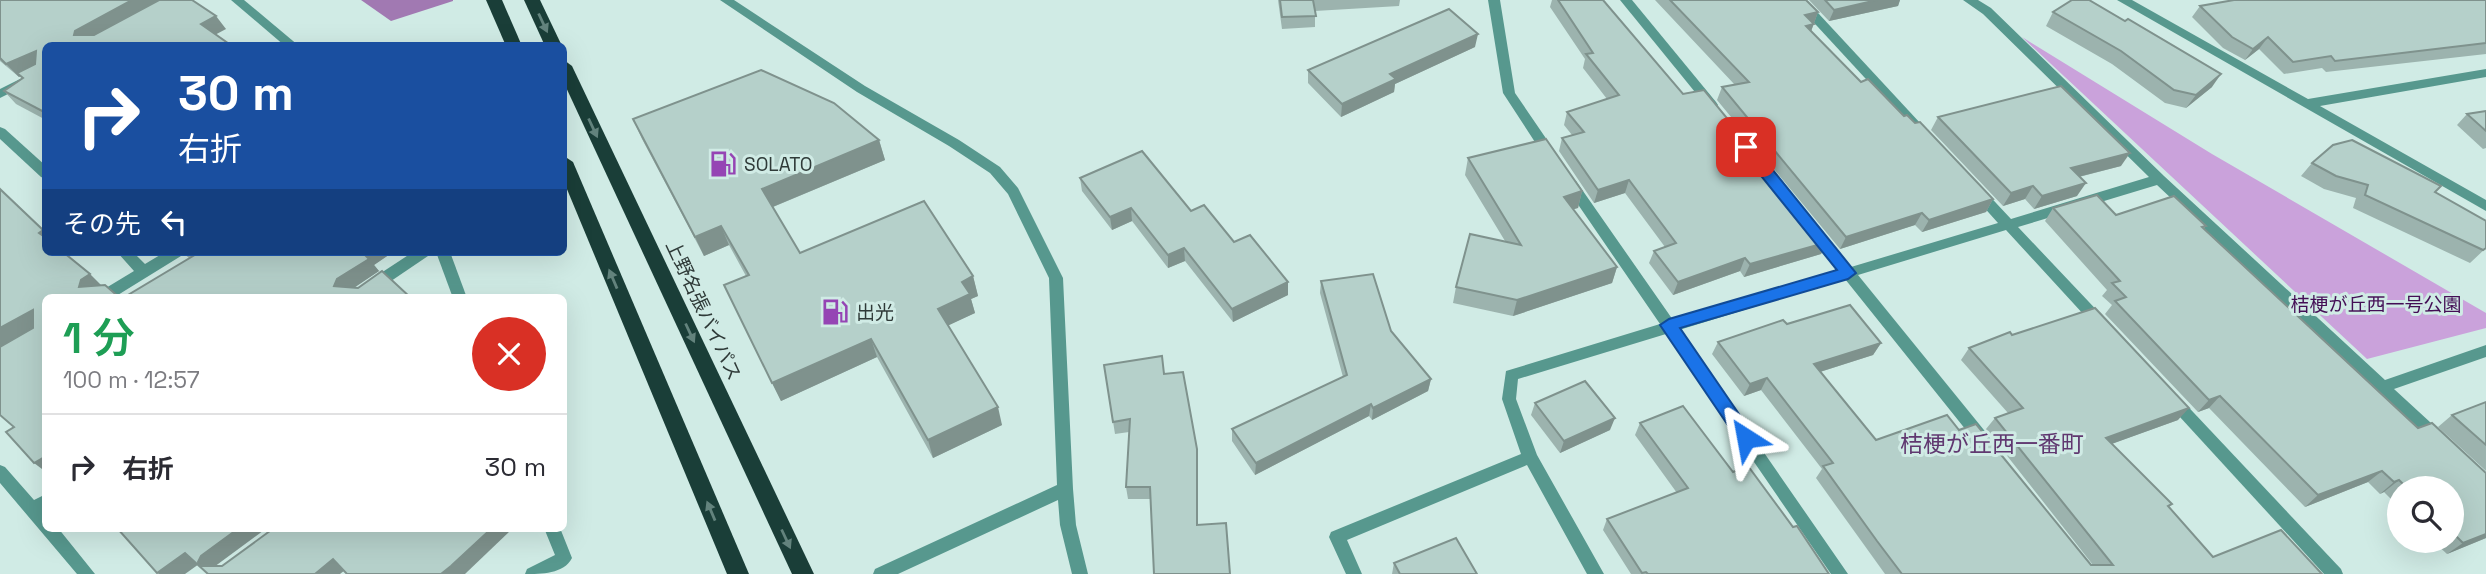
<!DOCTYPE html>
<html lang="ja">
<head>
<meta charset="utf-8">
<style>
  body { margin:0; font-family:"Space Grotesk","Noto Sans JP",sans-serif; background:#f7f7f7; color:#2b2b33; height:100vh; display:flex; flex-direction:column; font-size:26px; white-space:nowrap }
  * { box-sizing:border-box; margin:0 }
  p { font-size:23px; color:#7c7c81 }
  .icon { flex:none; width:38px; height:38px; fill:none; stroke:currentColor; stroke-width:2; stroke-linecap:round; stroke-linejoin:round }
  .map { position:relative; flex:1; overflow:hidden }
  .panel { position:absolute; left:42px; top:294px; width:525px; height:238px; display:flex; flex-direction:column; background:#fff; border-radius:10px; box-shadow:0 7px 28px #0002 }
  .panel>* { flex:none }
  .banner { position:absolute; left:42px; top:42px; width:525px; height:214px; border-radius:10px; box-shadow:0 7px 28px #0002; background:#1a4fa0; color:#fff; overflow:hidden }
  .buttons { position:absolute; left:2387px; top:476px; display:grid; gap:14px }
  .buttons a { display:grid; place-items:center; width:77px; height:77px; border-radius:50%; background:#fff; box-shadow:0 7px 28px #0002; font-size:35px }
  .pin { position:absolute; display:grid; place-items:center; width:60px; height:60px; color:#fff; margin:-30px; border-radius:14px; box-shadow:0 4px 10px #0006 }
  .me { position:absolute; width:77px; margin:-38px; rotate:326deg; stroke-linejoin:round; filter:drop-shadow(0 0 5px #0008) }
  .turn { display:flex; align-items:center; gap:24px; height:147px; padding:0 21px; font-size:32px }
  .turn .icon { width:91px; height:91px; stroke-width:2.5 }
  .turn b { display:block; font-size:49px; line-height:60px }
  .then { display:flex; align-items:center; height:66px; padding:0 21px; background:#0003; gap:14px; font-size:26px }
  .round { display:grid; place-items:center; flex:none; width:74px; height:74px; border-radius:37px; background:#f7f7f7 }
  .headline { display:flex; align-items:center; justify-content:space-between; height:119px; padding:0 21px }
  h1 { font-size:42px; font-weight:600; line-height:52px; color:#1e9e55 }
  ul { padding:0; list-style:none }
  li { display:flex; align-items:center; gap:21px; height:105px; padding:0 21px; border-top:2px solid #e1e1e2 }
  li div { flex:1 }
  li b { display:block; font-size:26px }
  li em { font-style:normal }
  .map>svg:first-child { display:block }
  .green { fill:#caa2db }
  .water { fill:#a179b2 }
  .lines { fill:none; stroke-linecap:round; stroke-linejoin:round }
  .minor { fill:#57988e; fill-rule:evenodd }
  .tertiary { fill:#57988e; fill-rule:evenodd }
  .trunk { fill:#1a3e38; fill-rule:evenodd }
  .wall { fill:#9cb3ae }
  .shaded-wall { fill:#7f928d }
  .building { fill:#b5d0ca; stroke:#7f928d; stroke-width:2 }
  .oneway { fill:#63837d }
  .route { fill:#1a73e8; stroke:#114b97; stroke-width:2 }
  .labels { text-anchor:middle; stroke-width:6; stroke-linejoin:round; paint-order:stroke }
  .poi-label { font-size:19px; fill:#2f3a38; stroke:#d0ebe5; text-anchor:start }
  .park-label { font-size:19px; fill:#430e55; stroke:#d0ebe5 }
  .street-label { font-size:19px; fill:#2f3a38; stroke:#d0ebe5 }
  .quarter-label { font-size:23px; fill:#603870; stroke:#d0ebe5 }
</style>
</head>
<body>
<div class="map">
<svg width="2486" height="574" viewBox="0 0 2486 574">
  <rect width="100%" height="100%" fill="#d0ebe5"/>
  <!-- green -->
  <path class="green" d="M2022,37L2212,154L2486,313V328L2367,359Z"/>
  <!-- water -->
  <path class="water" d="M361,0H453V1L391,21Z"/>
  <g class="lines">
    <!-- minor -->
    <g class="minor">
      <path d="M231,0H244L299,46H285Z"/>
      <path d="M1488,0H1500L1515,93L1556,153L1557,156L1556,159H1546L1503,93Z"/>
      <path d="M1620,0H1632L1716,102L1718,105L1716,108H1708Z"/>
      <path d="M1793,0H1806L1921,124L1923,127L1921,130H1913Z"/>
      <path d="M1963,0H1978L1991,8L2164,176L2385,380L2486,345V357L2394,389L2443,434L2446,439L2443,444L2438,445L2433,444L2157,185L2018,227L2106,320L2108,324L2106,328H2096L2006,230L1858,275L1988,435L1991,440L1988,445L1983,446L1978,445L1845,279L1679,330L1848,574H1831L1666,334L1518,379L1516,399L1537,455L1604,574H1587L1527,465L1347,540L1362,574H1346L1329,537L1331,532L1521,454L1502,399L1506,371L1660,324L1566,187L1564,184L1566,181H1576L1673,320L1838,271L1808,232L1815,227L1820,228L1851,267L1998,223L1972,194L1970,191L1977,186L1982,188L2011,219L2149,177L1983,14Z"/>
      <path d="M2117,0H2132L2308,99L2486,69V77L2320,106L2486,200V211Z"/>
      <path d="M46,66V75L0,98V89Z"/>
      <path d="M0,127L5,129L46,166V179L41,177L0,139Z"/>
      <path d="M117,252H133L145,264L165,252H183L181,256L113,298H94L96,294L134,271Z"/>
      <path d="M413,252H430L428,256L366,298H347L349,294Z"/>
      <path d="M436,252H450L467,298H453Z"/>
      <path d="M2173,394L2178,396L2341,569L2343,574H2324L2168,404L2166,400L2168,396Z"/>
      <path d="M0,465L5,467L34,500L46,494V510L43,511L46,514V528H58L95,574H77L0,483Z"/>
      <path d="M544,528H560L572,558C564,574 541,574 525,574L527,569L555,555Z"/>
    </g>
    <!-- tertiary -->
    <path class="tertiary" d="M720,0H734L865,86L959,140L1000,167L1018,188L1063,278L1073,489L1076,525L1088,574H1072L1060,525L1058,500L898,574H873L875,569L1057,485L1049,278L1008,194L990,173L949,146L857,92Z"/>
    <!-- trunk -->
    <g class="trunk">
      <path d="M486,0H502L522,46H506Z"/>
      <path d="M524,0H540L562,46H545Z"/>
      <path d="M564,60L572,66L814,574H792L564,83Z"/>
      <path d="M564,156L573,162L749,574H727L564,182Z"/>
    </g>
  </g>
  <!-- wall -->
  <g class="wall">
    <path d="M0,0L226,29L46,46V120L16,104L4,91L23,79L20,76L19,77L0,61Z"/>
    <path d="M1278,0H1400L1399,6L1315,11V27L1282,29Z"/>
    <path d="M1552,0H1603L1683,94L1828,242L1821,254L1744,277L1740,271L1673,295L1649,263L1654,251L1665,247L1625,193L1594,203L1559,151L1562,138L1572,135L1564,125L1567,112L1607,99L1583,68L1585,59L1550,7Z"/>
    <path d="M1655,0H1806L1818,12L1811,31L1861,82L1904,116L1993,199L1986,212L1922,232L1915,225L1840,249L1717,100L1722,87L1735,85Z"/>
    <path d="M1809,0H1900L1898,6L1829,21Z"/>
    <path d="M2486,0V54L2326,72L2322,68L2284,74L2259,49L2245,60L2223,48L2192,17L2200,6Z"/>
    <path d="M2053,12L2212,87L2186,108L2165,103L2112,64L2046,26Z"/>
    <path d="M1475,47L1395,84L1394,92L1341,117L1308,83V70Z"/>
    <path d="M2486,111V148L2483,149L2457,125L2467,114Z"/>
    <path d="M1938,117L2121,166L2079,177L2077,196L2034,209L2025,199L2003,206L1931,130Z"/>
    <path d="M633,119L879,140L885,160L773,207L800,253L973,276L978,296L971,299L975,313L948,325L1002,425L933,458L877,357L781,401L724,285L746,276L729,245L704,256L642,139Z"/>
    <path d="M1468,158L1582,191L1578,208L1573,209L1617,267L1612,283L1513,316L1453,303L1456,287L1505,241L1465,175Z"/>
    <path d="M2312,163L2435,192L2486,248L2470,263L2353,208L2356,198L2324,189L2301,176Z"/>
    <path d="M1080,178L1191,211L1234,242L1288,295L1233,322L1185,261L1168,268L1132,221L1112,230L1082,191Z"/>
    <path d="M2097,195L2116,215L2174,196L2206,226L2203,229L2418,428L2432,423L2486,473V538L2447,554L2433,541H2452V488H2399V507L2384,492L2380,494L2368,482L2305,507L2209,408L2198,412L2105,314L2112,305L2102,296L2107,290L2045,221L2053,208Z"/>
    <path d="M182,252H393L374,265L379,271L354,287L411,298L189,258Z"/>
    <path d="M1321,281L1391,331L1431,379L1428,391L1372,420L1369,416L1255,475L1232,441V429L1343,377L1320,293Z"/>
    <path d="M1787,324L1881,343L1873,355L1820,372L1876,440L1959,430L2091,565H2093L1986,429L1995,418L2008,413L1961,360L1969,348L2012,335L2178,420L2111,444L2172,504L2168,507L2213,557L2322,574H1885L1816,478L1822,469L1761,390L1744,396L1712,354L1718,342Z"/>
    <path d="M1104,365L1164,374L1197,449L1198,525L1230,574L1151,499H1128L1126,487L1129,432L1115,434Z"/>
    <path d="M2486,402V471L2438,427L2452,415Z"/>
    <path d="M1535,403L1610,430L1560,453L1531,415Z"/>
    <path d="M1640,423L1733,472L1793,527L1829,574H1631L1603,530L1607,519L1677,493L1635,435Z"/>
    <path d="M1394,563L1477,574H1392Z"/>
  </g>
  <!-- shaded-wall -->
  <g class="shaded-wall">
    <path d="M132,0H166L85,46L74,35L75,31Z"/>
    <path d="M1877,0H1900L1898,6L1829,21L1834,10Z"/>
    <path d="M1818,12L1809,37L1801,39L1805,15Z"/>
    <path d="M216,16L226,29L211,37L201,24Z"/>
    <path d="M1478,34L1475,47L1395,84L1394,92L1341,117L1342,104L1390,74Z"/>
    <path d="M2268,37L2259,49L2245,60L2253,49Z"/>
    <path d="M36,51L46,61L19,77L6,64Z"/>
    <path d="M2221,74L2212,87L2186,108L2196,95Z"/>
    <path d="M879,140L885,160L770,208L762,189Z"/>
    <path d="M2130,153L2121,166L2062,181L2071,168Z"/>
    <path d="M1629,180L1625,193L1594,203L1598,190Z"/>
    <path d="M2086,183L2077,196L2034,209L2042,196Z"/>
    <path d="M2033,186L2025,199L2003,206L2011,193Z"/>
    <path d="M1582,191L1578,208L1560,213L1564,197Z"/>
    <path d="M1993,199L1986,212L1922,232L1929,220Z"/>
    <path d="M1131,208L1132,221L1112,230L1110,217Z"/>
    <path d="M1922,213L1915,225L1840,249L1846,237Z"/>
    <path d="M721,226L729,245L704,256L695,237Z"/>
    <path d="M43,230L46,232V240L39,233Z"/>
    <path d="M1828,242L1821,254L1744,277L1750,264Z"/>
    <path d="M1184,248L1185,261L1168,268V255Z"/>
    <path d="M365,252H393L374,265L379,271L348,292L334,286L337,279Z"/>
    <path d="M1745,258L1740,271L1673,295L1678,282Z"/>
    <path d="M1617,267L1612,283L1513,316L1517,300Z"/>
    <path d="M90,274L103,287H79L81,280Z"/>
    <path d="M973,276L978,296L971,299L975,313L943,328L938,309L962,282Z"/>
    <path d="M1288,282V295L1233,322L1232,309Z"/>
    <path d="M33,310L46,322L0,349V328Z"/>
    <path d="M871,339L877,357L781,401L772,383Z"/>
    <path d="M1881,343L1873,355L1807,376L1814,364Z"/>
    <path d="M1767,378L1761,390L1744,396L1750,384Z"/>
    <path d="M1431,379L1428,391L1372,420L1373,408Z"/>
    <path d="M2220,396L2209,408L2198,412L2209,400Z"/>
    <path d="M1371,404L1369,416L1255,475L1256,463Z"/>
    <path d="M998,407L1002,425L933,458L928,440Z"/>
    <path d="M2189,408L2178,420L2095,450L2106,438Z"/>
    <path d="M1615,418L1610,430L1560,453L1564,441Z"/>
    <path d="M46,456V472L34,463Z"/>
    <path d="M2382,471L2368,482L2305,507L2318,495Z"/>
    <path d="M2399,480L2384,492L2380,494L2394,482Z"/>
    <path d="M239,528H267L214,567L200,566L198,562L201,556Z"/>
    <path d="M492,528H513L465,574H441Z"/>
    <path d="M2486,534V538L2447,554L2463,543Z"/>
    <path d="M185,553L199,564L185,574H159L157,573Z"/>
    <path d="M333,559L345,570L340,574H315Z"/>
  </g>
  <!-- building -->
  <g class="building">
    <path d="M0,0H132L75,31L74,35H94L159,0H192L216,16L201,24L232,46H46V113L4,91L23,78L17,73L35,64L36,51L6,64L0,58Z"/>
    <path d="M1280,0H1313L1316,16L1282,17Z"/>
    <path d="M1558,0H1603L1683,94L1704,90L1828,242L1750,264L1745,258L1678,282L1654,251L1676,243L1629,180L1598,190L1562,138L1584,132L1567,112L1619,95L1586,54L1593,53Z"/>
    <path d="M1670,0H1806L1818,12L1805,15L1814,24L1806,26L1861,82L1868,79L1904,116L1907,115L1915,123L1920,122L1993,199L1929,220L1922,213L1846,237L1722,87L1749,82Z"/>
    <path d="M1825,0H1877L1834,10Z"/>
    <path d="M2072,0H2089L2125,21L2128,19L2221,74L2196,95L2174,90L2121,51L2053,12Z"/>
    <path d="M2234,0H2486V43L2335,61L2331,56L2293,62L2268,37L2253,49L2232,37L2200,6Z"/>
    <path d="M1449,9L1478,34L1390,74L1396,79L1342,104L1308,70Z"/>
    <path d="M761,70L834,103L879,140L762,189L800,253L924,201L973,276L962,282L970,294L938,309L998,407L928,440L871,339L772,383L724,285L749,275L721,226L695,237L633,119Z"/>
    <path d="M2061,86L2130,153L2071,168L2086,183L2042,196L2033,186L2011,193L1938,117Z"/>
    <path d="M2486,111V131L2467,114Z"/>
    <path d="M1546,139L1582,191L1564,197L1617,267L1517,300L1456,287L1470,234L1521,245L1468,158Z"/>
    <path d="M2352,140L2441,186L2435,192L2486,221V248L2483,250L2365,195L2368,185L2336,176L2312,163L2333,145Z"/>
    <path d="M1142,151L1191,211L1204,205L1234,242L1250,235L1288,282L1232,309L1184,248L1168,255L1131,208L1110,217L1080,178Z"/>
    <path d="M0,189L43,230L39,233L46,238V252H63L90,274L81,280L79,287L105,285L120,298H46V456L34,463L6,432L14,427L0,415V347L33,328V310L0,328Z"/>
    <path d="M2097,195L2116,215L2174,196L2206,226L2202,227L2418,428L2432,423L2486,473V534L2463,543L2452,532V488H2407L2399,480L2394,482L2382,471L2318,495L2220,396L2209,400L2115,301L2126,297L2112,283L2120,281L2053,208Z"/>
    <path d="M187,252H365L363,253L369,259L337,279L334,286L358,288L382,271L411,298H123L193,256Z"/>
    <path d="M1373,274L1391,331L1431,379L1373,408L1371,404L1256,463L1232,429L1347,375L1321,281Z"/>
    <path d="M1850,305L1881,343L1814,364L1876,440L1947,415L1959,430L1976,424L2091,565H2113L1995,418L2023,408L1969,348L2010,332L2012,335L2095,308L2189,408L2106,438L2172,504L2168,506L2213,557L2281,530L2322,574H1902L1877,541L1823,466L1833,463L1767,378L1750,384L1718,342L1783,320L1787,324Z"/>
    <path d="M1162,356L1164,374L1183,372L1197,449V525L1226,523L1230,574H1154L1150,487H1126L1130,419L1113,422L1104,365Z"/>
    <path d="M1585,381L1615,418L1564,441L1535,403Z"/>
    <path d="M2486,402V445L2452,415Z"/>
    <path d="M1683,406L1733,472L1748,466L1793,527L1797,526L1829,574H1648L1646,572L1642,573L1607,519L1688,488L1640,423Z"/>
    <path d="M117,528H239L201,556L198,562L200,566H222L274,528H492L451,566L441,574H347L333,559L315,574H208L185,553L157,573Z"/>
    <path d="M1456,538L1477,574H1400L1394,563Z"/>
  </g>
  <!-- one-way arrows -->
  <defs><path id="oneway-solid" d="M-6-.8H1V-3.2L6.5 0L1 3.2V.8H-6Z" transform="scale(1.75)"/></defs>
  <g class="oneway">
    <use href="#oneway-solid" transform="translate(543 23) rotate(65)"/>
    <use href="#oneway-solid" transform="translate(593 128) rotate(65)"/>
    <use href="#oneway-solid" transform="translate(613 279) rotate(-113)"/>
    <use href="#oneway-solid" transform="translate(690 333) rotate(65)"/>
    <use href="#oneway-solid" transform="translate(711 511) rotate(-113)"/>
    <use href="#oneway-solid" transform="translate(786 539) rotate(65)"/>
  </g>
  <!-- route -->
  <path class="route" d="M1746,142L1751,143L1856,273L1848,279L1680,328L1752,433L1755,438L1752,443H1740L1660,325L1669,319L1837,270L1741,151V143Z"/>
  <!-- icons -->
  <defs>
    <g id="fuel-bare" transform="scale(2.1)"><path d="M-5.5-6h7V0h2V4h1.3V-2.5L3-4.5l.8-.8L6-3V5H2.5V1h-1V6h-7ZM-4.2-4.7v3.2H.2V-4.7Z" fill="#9545b4" stroke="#d0ebe5" stroke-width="2.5" paint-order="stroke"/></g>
  </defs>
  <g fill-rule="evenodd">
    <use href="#fuel-bare" x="723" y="164"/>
    <use href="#fuel-bare" x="835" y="312"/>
  </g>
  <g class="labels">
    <!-- poi labels -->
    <g class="poi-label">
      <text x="744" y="171">SOLATO</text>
      <text x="856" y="319">出光</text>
    </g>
    <!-- park labels -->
    <g class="park-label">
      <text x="2376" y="311">桔梗が丘西一号公園</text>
    </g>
    <!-- street labels -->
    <g class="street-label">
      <text transform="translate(704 310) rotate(65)" y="7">上野名張バイパス</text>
    </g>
    <!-- quarter labels -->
    <g class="quarter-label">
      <text x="1992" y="452">桔梗が丘西一番町</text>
    </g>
  </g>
</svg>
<div class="buttons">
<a><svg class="icon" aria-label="search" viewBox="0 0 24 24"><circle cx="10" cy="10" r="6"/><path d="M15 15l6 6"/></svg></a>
</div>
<div class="pin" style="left:1746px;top:147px;background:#d93025"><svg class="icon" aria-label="arrive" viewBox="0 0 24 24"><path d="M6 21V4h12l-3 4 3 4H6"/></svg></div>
<svg class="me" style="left:1746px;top:438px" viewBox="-20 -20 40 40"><path d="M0-17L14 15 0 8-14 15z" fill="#1a73e8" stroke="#fff" stroke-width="4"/></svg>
<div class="banner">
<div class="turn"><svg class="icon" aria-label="right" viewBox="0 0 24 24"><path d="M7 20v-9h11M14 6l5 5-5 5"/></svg><div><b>30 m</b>右折</div></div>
<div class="then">その先<svg class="icon" aria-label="left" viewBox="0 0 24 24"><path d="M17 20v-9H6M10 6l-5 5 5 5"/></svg></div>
</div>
<section class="panel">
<div class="headline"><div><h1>1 分</h1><p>100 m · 12:57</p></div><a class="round" style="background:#d93025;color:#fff"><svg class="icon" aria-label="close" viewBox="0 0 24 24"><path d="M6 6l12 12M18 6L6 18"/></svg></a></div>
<ul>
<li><svg class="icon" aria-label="right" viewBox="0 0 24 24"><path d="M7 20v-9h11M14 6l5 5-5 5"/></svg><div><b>右折</b></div><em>30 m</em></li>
</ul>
</section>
</div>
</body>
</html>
